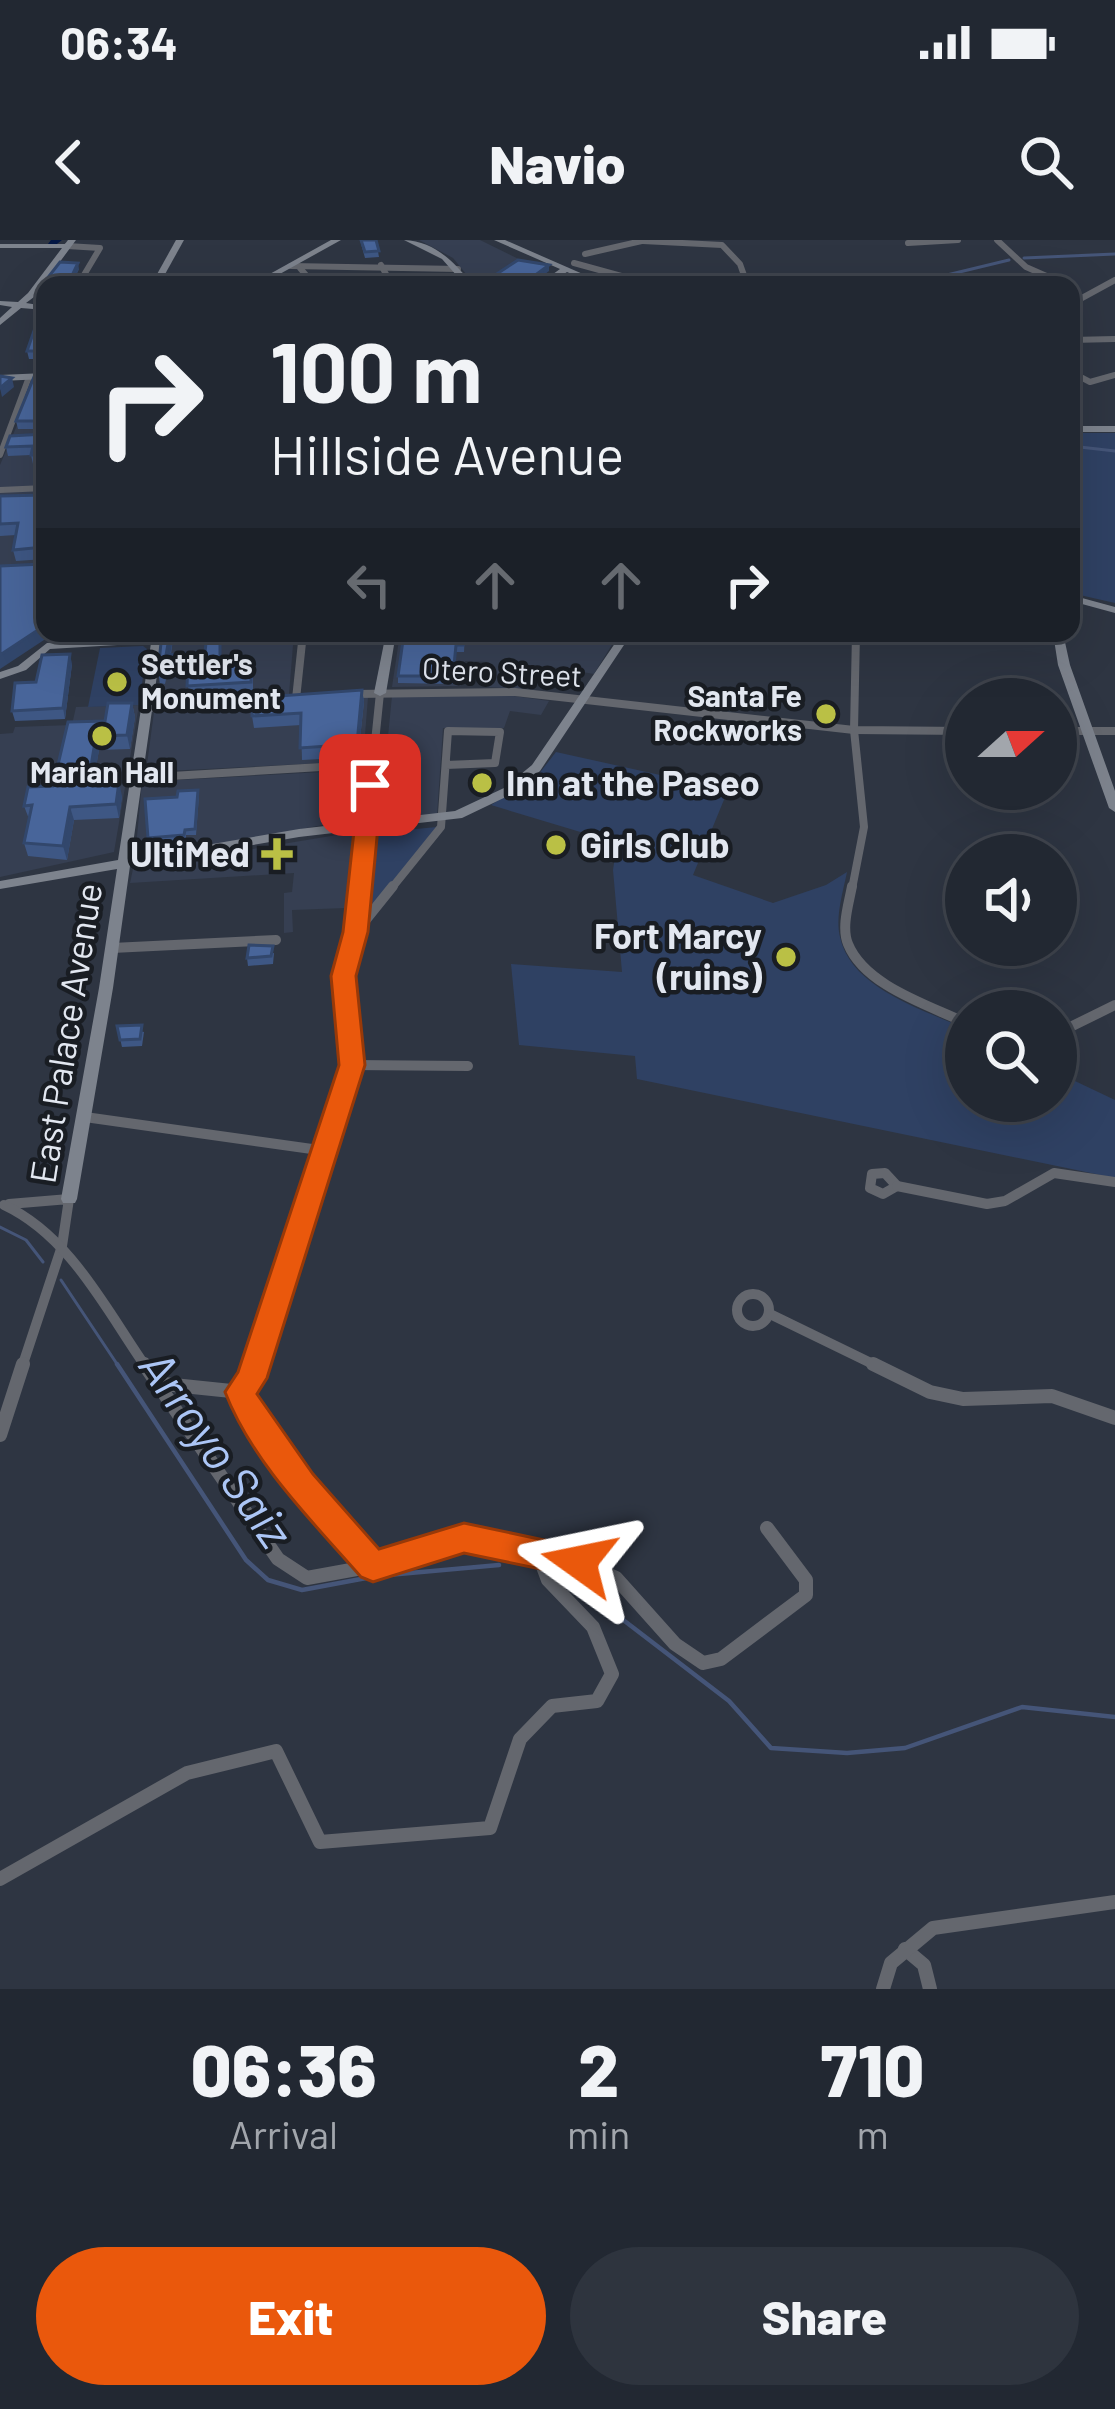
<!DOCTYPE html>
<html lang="en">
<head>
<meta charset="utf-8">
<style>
  body { margin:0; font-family:Barlow,sans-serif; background:#2e343e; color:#f1f3f6; height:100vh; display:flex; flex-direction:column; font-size:45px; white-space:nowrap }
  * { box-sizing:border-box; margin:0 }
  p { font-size:39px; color:#a2a6ac }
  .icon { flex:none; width:66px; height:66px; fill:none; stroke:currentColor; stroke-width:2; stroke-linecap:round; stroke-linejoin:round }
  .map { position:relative; height:1749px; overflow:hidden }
  .panel { display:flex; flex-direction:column; background:#222832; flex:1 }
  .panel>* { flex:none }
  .hud { position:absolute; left:36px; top:36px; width:1044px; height:366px; border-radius:24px; box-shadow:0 12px 48px #0002,0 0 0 3px #3f444d; background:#222832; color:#f1f3f6; overflow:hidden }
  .needle { width:78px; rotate:69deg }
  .buttons { position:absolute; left:945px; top:438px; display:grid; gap:24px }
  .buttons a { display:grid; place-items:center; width:132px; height:132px; border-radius:50%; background:#222832; box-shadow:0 12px 48px #0002,0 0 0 3px #3f444d; font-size:60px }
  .pin { position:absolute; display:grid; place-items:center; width:102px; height:102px; color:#fff; margin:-51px; border-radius:24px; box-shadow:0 6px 18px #0006 }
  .me { position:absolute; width:132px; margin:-66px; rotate:282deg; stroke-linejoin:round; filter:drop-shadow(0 0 9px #0008) }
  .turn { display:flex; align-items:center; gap:42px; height:252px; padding:0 36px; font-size:54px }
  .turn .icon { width:156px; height:156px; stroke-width:2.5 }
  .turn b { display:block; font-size:84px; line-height:102px }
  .lanes { display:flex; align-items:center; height:114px; padding:0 36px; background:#0003; justify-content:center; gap:60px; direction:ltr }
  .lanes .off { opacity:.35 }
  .eta { display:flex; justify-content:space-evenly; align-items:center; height:204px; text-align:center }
  .eta b { font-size:72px; font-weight:800; line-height:84px }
  .action { display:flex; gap:24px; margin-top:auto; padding:24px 36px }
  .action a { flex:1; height:138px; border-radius:72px; background:#ea580c; color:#fff; font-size:48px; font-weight:800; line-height:138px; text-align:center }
  .action a+a { background:#2e343e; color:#f1f3f6 }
  .status { display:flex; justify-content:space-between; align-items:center; height:84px; padding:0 60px; background:#222832; direction:ltr }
  .status svg { height:33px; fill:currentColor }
  header { display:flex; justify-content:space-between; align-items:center; height:156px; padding:0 36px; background:#222832; font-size:54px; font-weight:800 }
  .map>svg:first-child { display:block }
  .built { fill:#363f52 }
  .green { fill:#2f4163 }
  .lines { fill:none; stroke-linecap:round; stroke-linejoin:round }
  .stream-far1 { stroke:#455578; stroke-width:3 }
  .stream { stroke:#455578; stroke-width:4.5 }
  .river { fill:#021644; fill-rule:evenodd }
  .street-far3 { stroke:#64676e; stroke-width:6 }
  .street-far2 { stroke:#64676e; stroke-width:8 }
  .street-far1 { stroke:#64676e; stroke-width:10 }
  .street { stroke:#64676e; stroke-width:14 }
  .secondary { fill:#7d838d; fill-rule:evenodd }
  .wall { fill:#3e5784; fill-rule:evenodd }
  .shaded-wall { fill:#32476c }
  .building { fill:#48659a; stroke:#32476c; stroke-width:3 }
  .route { fill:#ea580c; stroke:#983908; stroke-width:3 }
  .poi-dot { fill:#bac045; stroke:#191d23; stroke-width:4.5 }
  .labels { text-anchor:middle; stroke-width:9; stroke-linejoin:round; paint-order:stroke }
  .far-poi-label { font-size:30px; font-weight:bold; fill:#e2e7f0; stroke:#191d23; text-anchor:start }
  .far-street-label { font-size:30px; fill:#e2e7f0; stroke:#191d23 }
  .poi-label { font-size:36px; font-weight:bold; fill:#e2e7f0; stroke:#191d23; text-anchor:start }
  .street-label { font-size:36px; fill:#e2e7f0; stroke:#191d23 }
  .near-water-label { font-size:48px; font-style:italic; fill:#acc6f6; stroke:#191d23 }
</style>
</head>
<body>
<div class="status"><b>06:34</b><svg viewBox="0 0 49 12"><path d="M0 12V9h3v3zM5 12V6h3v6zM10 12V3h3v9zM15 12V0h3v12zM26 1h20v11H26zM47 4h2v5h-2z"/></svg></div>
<header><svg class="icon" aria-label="back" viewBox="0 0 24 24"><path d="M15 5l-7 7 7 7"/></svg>Navio<svg class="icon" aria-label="search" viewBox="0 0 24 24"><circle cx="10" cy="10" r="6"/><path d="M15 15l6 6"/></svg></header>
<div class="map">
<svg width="1115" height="1749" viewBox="0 0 1115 1749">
  <rect width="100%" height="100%" fill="#2e3542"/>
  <!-- built -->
  <g class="built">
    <path d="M419,0H480L551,35L535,45H475L453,18Z"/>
    <path d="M45,168V326L0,329V225L24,169Z"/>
    <path d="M168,393H294L289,454L155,463Z"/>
    <path d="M400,393H619L594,434L552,427L547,434L529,432L522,449L486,447L489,422L465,421L461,446L392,447Z"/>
    <path d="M392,456H514L549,461L541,475L510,471L504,488H443L437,575L380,577Z"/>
    <path d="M368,457L363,521L146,532L154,472Z"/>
    <path d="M139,465L114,612L0,637V494L13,493L15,487L72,485L76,467Z"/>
    <path d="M359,530L351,580L135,619L142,542Z"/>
    <path d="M355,592L345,668L292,670L293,692L284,693V653L292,652L294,633L130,643L133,629Z"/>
  </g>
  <!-- green -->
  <g class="green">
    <path d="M1071,193H1115V363L1071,353V340L1078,339L1071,322Z"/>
    <path d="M143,406L147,409L139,465L88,467L100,408Z"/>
    <path d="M556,512L728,550L693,635L773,663L826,645L847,632C843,652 835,677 840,697C851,749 925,770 966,789V861H1056V832L1115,860V938L637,839L635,816L519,805L511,724L622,732L613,630L617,603L491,565L538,535Z"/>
    <path d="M437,587L369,670H365L373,593Z"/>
  </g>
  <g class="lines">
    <!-- stream-far1 -->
    <g class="stream-far1">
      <path d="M1024,18L1115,14"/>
      <path d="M748,45L918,42L1009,20"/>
      <path d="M1071,206L1115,211"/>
      <path d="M0,987L26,1000L43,1022"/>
      <path d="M61,1040L119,1127"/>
    </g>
    <!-- stream -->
    <g class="stream">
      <path d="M117,1124L246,1320L268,1340L302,1350L377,1336L499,1325"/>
      <path d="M558,1330L729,1461L771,1508L847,1513L905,1508L1022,1467L1115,1477"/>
    </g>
    <!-- river -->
    <path class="river" d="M51,0H62L53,7L48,4Z"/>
    <!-- street-far3 -->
    <g class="street-far3">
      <path d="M997,0L1026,27L1067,45"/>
      <path d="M643,1L722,5L740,24L746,41L692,45"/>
      <path d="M908,3L958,0"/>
      <path d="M67,6L100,8L78,45"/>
      <path d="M585,14L646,0"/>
      <path d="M574,23L654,45"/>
      <path d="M381,25L392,45"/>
      <path d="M291,26L458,29"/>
      <path d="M300,28L314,45"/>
      <path d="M1071,64L1115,40"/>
      <path d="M1071,100L1115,99"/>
      <path d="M1071,132L1090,142L1115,135"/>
      <path d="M0,215L29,137"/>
      <path d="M0,250L45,248"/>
    </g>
    <!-- street-far2 -->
    <g class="street-far2">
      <path d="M936,398L1057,400"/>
      <path d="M354,454L515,452L854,490L966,491"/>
      <path d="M296,459L303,393"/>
      <path d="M146,468L263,461"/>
      <path d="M1056,491H1115"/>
      <path d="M137,538L372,524"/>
      <path d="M360,649L380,453"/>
      <path d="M391,649L441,587L448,491L500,492L495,523L446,525"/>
      <path d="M852,649L864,587L854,490L856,393"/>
    </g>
    <!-- street-far1 -->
    <g class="street-far1">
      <path d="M852,646C849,663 841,687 848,704C865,746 929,765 966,783"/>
      <path d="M356,689L360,646"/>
      <path d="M112,708L276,700"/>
      <path d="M1056,794L1115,765"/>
      <path d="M352,825L468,826"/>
      <path d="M85,877L326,911"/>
      <path d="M885,933L897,946L883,954L870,948L872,934Z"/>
      <path d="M897,946L987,964L1005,961L1054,933L1115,942"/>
      <path d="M9,964L69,959L62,1006L22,1127"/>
      <path d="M4,965C70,996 105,1068 146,1127"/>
      <circle cx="753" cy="1070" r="16"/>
      <path d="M770,1074L879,1127"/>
      <path d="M255,1127L352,825L344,736L356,692L393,646"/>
    </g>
    <!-- street -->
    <g class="street">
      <path d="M144,1124L278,1319L307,1338L373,1326L463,1298L579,1322L616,1338L675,1404L703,1423L721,1419L806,1355V1340L767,1288"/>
      <path d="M256,1124L241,1152C272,1220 324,1271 373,1326"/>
      <path d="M873,1124L930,1152L963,1159L1052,1156L1115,1178"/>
      <path d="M154,1143L241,1152"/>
      <path d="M0,1195L23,1124"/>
      <path d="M0,1639L187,1533L276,1511L320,1602L490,1588L520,1499L552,1466L597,1461L612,1434L593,1387L548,1340L538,1313"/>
      <path d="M905,1709L924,1725L930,1749"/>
      <path d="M883,1749L891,1723L933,1688L1115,1662"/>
    </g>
    <!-- secondary -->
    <g class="secondary">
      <path d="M68,0H76L34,57L26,63L45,66V70L21,68L0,85V78L12,67L0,65V61L18,62L28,53L62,8H0V4H65Z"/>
      <path d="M176,0H184L159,45H151Z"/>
      <path d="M331,0H341L260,45H250Z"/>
      <path d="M404,0C435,1 455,23 473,45H465L442,19Z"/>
      <path d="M494,0H505L608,45H597L567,32L547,45H538L560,29Z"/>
      <path d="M45,133V139L0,141V135Z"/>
      <rect x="1071" y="186" width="44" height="6"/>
      <path d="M1071,355L1115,367V373L1071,361Z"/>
      <path d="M153,393H163L131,618L299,589L455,571L504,548L532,525L622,393H632L540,531L512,554L462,578L299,597L130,626L113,748L77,959L75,963H63L61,959L99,748L117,629L0,649V641L118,620L151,403L50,409L26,430L0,439V432L18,426L47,403L152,396Z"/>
      <path d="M386,393H396L386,453L380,456L374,453Z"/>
      <path d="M1053,393H1063L1070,425L1115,551V572L1109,568L1058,425Z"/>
    </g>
  </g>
  <!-- wall -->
  <g class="wall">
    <path d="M360,0H376L379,17L365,18Z"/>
    <path d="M79,29L71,45H47L46,40Z"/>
    <path d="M45,85V119H29L27,111Z"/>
    <path d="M45,136V189H18L16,181Z"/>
    <path d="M45,194V223L33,224L31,215L8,216L6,207Z"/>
    <path d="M45,255V319L16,321L13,310L16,295L0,296V256Z"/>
    <path d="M73,393H119L74,395Z"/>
    <path d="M162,393H221V423L253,433V453L189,457L187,434L167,435L165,444L160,443L158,432ZM173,399H206L205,412L171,414Z"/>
    <path d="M234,393H294V395Z"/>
    <path d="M465,393L464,412H456L453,444L398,443V436Z"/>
    <path d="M72,424L65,479L15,481L12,471L36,442Z"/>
    <path d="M362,450L364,462L358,517L302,520L301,485L254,488L252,476Z"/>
    <path d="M132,463L135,477L130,509L99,510L93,544L122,556L119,578L74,580L67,620L28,616L24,603L29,579L24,566L53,546L105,481Z"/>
    <path d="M418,554V571L387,574L386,566Z"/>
    <path d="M199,555L196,595H186V601L149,604L148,598Z"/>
    <path d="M274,713L273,724L248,726L247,718Z"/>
    <path d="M117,786L144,792L142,806L122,807Z"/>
  </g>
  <!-- shaded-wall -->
  <g class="shaded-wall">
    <path d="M78,23L79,29L71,45H69V42Z"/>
    <path d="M549,25V31L531,45H522Z"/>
    <path d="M12,138L14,147L2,157L0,148Z"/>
    <path d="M45,384V393H49L47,398L0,429V415Z"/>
    <path d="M170,393H172L173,399L168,426L166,415Z"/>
    <path d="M70,414L72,424L65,479L63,468Z"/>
    <path d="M362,450L364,462L358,517L357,504Z"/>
    <path d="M132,463L135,477L130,509L127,495Z"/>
    <path d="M96,496L99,510L91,557L88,544Z"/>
    <path d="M119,542L122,556L119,578L116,564Z"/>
    <path d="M70,567L74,580L67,620L63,606Z"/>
  </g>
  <!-- building -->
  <g class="building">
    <path d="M361,0H376L379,11L365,12Z"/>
    <path d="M518,20L549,25L522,45H480Z"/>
    <path d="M60,22L78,23L69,42L46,40Z"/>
    <path d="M36,85H45V111H27Z"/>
    <path d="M0,136L12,138L0,148Z"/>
    <path d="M45,136V181H16L34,137Z"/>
    <path d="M45,194V215H31L33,206L6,207L10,196Z"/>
    <path d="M45,255V310L43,307L13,310L18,283L0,284V256Z"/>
    <path d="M45,321L44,386L0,415V326L43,324Z"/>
    <path d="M162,393H170L166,415L205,412L207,393H220V423L251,422V442L187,446L188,423L165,424L163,433L158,432Z"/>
    <path d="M404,393H465L463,405H456L453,436H398Z"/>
    <path d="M70,414L63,468L12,471L15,443L36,442L42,415Z"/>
    <path d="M362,450L357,504L300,508L301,473L252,476V458Z"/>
    <path d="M108,463H132L127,495L96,496L88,544L119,542L116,564L70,567L63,606L24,603L32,565L24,566L28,547L53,546L68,482L105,481Z"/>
    <path d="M198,550L195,589L185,590L184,595L148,598L145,559L177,557L178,551Z"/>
    <path d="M388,554H418L417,564L386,566Z"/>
    <path d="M249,705L273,706L271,716L247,718Z"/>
    <path d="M142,785L140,799L120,800L117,786Z"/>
  </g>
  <!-- route -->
  <path class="route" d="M370,538L382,545L368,692L356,736L365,825L267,1138L257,1154L313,1234L379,1309L464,1283L591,1310L596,1322L591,1333L579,1337L464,1313L373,1342L361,1337C312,1281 252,1222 225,1152L238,1132L339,825L331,736L343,692L359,545Z"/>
  <!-- markers -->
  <g class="poi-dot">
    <circle cx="117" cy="442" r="12"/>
    <circle cx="826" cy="474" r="12"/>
    <circle cx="102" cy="496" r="12"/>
    <circle cx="482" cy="543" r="12"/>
    <circle cx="556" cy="605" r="12"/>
    <path d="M271 596h12v12h12v12h-12v12h-12v-12h-12v-12h12z"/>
    <circle cx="786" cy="717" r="12"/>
  </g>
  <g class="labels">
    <!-- far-poi labels -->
    <g class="far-poi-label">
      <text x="141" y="435">Settler's<tspan x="141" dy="34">Monument</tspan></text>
      <text x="802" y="467" text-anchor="end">Santa Fe<tspan x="802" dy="34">Rockworks</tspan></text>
      <text x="102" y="543" text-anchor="middle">Marian Hall</text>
    </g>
    <!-- far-street labels -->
    <g class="far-street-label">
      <text transform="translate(502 433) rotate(3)" y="10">Otero Street</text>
    </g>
    <!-- poi labels -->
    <g class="poi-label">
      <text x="506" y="556">Inn at the Paseo</text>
      <text x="580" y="618">Girls Club</text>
      <text x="250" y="627" text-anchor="end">UltiMed</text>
      <text x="762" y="709" text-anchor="end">Fort Marcy<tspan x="762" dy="41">(ruins)</tspan></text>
    </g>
    <!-- street labels -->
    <g class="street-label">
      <text transform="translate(66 793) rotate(-81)" y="13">East Palace Avenue</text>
    </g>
    <!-- near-water labels -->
    <g class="near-water-label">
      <text transform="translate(216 1209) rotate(55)" y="17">Arroyo Saiz</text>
    </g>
  </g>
</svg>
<div class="buttons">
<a><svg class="needle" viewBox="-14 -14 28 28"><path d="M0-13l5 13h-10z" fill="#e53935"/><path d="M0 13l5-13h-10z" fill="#a2a6ac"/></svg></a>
<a><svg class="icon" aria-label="sound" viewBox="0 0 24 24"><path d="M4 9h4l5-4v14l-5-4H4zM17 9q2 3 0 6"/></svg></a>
<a><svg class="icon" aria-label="search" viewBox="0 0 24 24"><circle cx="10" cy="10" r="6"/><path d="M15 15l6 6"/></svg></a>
</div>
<div class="pin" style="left:370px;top:545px;background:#d93025"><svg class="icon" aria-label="arrive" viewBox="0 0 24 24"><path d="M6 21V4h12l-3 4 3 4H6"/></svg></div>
<svg class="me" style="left:579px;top:1322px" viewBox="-20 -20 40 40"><path d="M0-17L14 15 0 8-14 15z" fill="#ea580c" stroke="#fff" stroke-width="4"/></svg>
<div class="hud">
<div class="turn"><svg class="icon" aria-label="right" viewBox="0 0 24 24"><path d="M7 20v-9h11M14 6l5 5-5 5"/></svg><div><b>100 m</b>Hillside Avenue</div></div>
<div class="lanes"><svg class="icon off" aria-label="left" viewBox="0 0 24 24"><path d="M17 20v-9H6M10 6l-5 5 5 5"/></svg><svg class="icon off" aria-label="ahead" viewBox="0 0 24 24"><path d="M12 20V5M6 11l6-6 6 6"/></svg><svg class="icon off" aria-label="ahead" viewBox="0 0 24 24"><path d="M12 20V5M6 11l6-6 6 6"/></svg><svg class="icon" aria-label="right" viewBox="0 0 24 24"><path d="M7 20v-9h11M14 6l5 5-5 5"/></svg></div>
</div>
</div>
<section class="panel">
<div class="eta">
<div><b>06:36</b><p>Arrival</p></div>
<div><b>2</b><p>min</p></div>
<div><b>710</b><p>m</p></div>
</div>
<div class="action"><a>Exit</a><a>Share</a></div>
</section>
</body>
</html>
